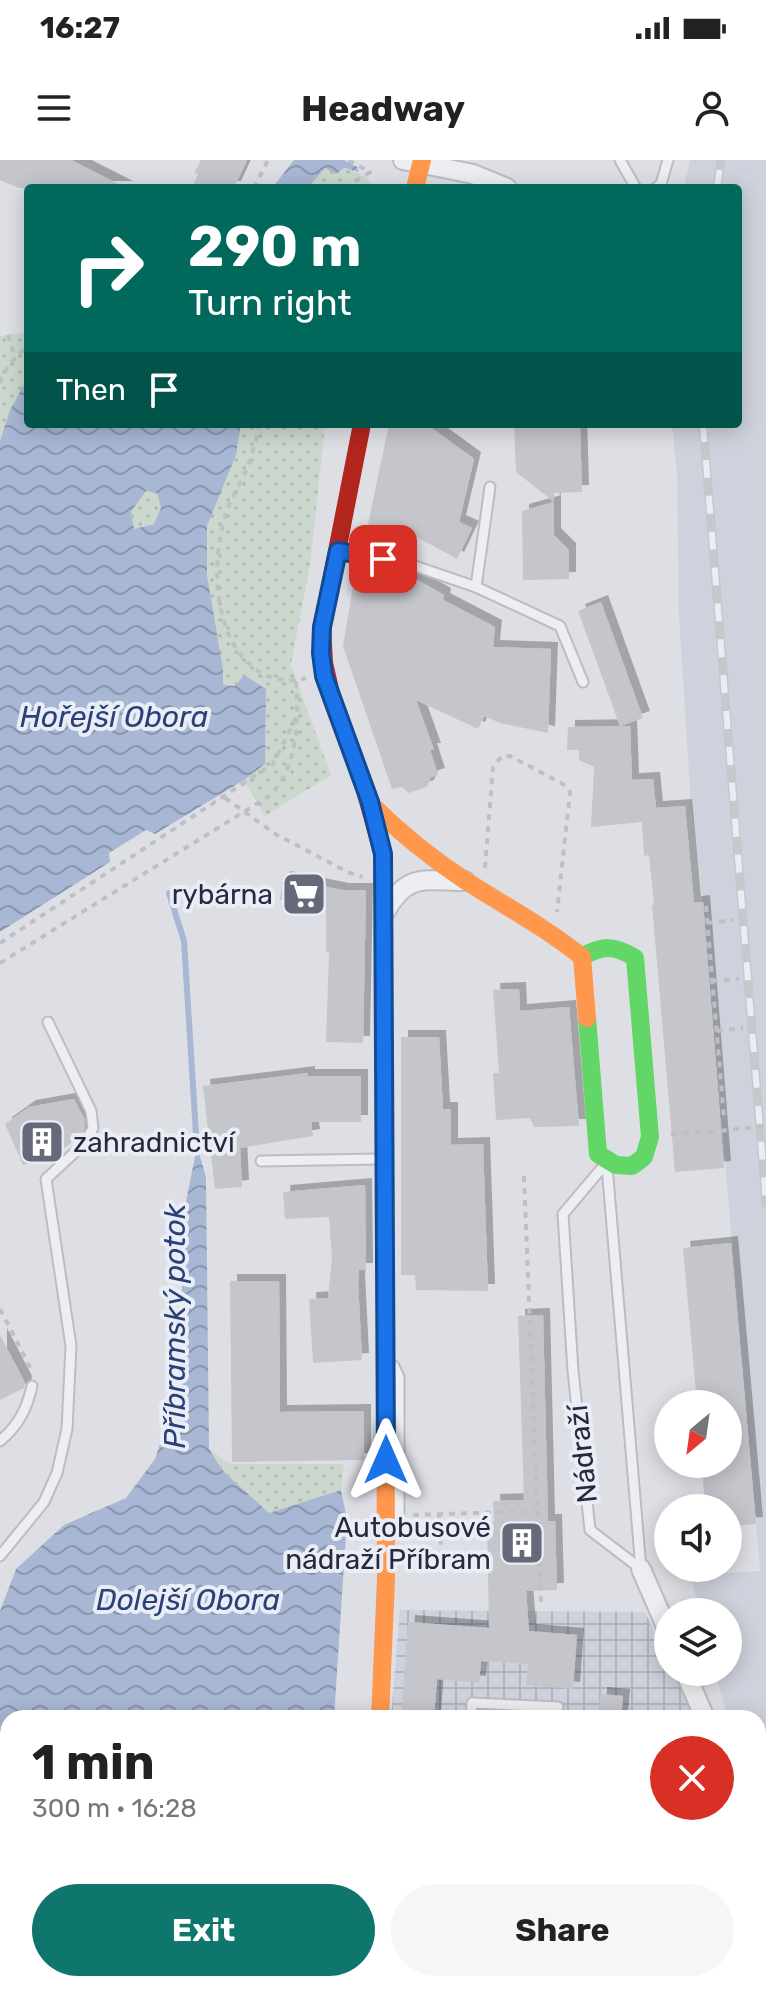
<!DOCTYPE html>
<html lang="en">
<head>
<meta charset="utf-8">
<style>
  body { margin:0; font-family:Rubik,sans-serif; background:#f6f6f6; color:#222; height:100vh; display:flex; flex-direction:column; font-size:30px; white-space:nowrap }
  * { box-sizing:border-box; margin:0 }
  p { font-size:26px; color:#767676 }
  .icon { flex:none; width:44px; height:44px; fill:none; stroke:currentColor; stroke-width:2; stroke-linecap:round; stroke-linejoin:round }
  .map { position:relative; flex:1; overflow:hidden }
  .drawer { position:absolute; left:0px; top:1550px; width:766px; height:282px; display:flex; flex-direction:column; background:#fff; border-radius:24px 24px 0 0; box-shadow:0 4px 20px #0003 }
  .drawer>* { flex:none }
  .top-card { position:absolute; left:24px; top:24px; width:718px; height:244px; border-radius:8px; box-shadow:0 4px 20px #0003; background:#00695c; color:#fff; overflow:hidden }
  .needle { width:52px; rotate:209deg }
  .fabs { position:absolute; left:654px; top:1230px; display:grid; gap:16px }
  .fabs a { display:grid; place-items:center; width:88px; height:88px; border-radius:50%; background:#fff; box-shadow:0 4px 20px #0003; font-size:40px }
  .pin { position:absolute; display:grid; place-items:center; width:68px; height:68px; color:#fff; margin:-34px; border-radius:16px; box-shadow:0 4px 12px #0006 }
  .me { position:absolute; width:88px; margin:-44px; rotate:0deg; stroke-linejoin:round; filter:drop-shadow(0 0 6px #0008) }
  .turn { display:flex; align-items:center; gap:28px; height:168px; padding:0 32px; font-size:36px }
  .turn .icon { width:104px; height:104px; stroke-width:2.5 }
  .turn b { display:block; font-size:56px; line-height:68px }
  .then { display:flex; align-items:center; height:76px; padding:0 32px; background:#0003; gap:16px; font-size:30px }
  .round { display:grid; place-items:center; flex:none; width:84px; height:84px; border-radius:42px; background:#f6f6f6 }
  .head { display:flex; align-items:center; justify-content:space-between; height:136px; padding:0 32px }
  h1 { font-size:48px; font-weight:700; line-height:60px }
  .button { display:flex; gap:16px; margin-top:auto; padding:16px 32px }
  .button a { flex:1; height:92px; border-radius:48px; background:#0f766e; color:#fff; font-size:32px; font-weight:700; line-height:92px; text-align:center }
  .button a+a { background:#f6f6f6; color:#222 }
  .status { display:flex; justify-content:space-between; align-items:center; height:56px; padding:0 40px; background:#fff; direction:ltr }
  .status svg { height:22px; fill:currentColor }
  header { display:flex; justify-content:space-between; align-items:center; height:104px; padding:0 32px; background:#fff; font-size:36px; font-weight:700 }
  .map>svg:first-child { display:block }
  .built { fill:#cfd2dc }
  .industrial { fill:url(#industrial-grid) }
  .grass { fill:url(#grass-dots) }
  .water { fill:url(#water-waves); fill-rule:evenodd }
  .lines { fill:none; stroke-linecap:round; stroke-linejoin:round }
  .stream { stroke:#a8b7d4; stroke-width:6 }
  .building { fill:#c4c6cc; filter:url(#shadow) }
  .lane-casing { stroke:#bcbdc3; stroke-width:13 }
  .street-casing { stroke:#bcbdc3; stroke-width:22 }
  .path { stroke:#bfc0c6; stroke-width:4; stroke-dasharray:6 6; stroke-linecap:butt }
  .lane { stroke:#edeef1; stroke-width:9 }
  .street { stroke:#edeef1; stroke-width:18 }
  .fast { stroke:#63d668; stroke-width:18 }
  .slow { stroke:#ff974d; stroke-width:18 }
  .jam { stroke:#b3261e; stroke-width:18 }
  .rail-casing { stroke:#c7c8cc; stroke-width:9 }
  .rail { stroke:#eaedf5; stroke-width:6; stroke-dasharray:18; stroke-linecap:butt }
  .path-bridge { stroke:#bfc0c6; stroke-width:4; stroke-dasharray:6 6; stroke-linecap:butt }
  .route-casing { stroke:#114b97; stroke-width:20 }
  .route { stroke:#1a73e8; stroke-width:14 }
  .labels { text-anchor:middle; stroke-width:8; stroke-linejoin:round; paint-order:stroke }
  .poi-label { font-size:28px; fill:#242a3f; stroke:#eaedf5; text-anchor:end }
  .street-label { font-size:28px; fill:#242a3f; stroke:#eaedf5 }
  .water-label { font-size:30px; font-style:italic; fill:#2a4177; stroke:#eaedf5 }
</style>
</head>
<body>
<div class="status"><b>16:27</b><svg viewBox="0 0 49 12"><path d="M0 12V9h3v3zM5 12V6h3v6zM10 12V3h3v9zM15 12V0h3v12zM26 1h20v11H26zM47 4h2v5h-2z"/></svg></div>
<header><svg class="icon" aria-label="menu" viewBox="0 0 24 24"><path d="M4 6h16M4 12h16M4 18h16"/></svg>Headway<svg class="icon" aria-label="person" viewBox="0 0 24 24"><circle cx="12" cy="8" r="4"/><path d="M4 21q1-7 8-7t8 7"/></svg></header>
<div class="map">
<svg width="766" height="1831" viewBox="0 0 766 1831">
  <defs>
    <pattern id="industrial-grid" width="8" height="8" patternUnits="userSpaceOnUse" patternTransform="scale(2)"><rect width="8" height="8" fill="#cfd2dc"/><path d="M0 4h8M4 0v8" fill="none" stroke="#b2b4be"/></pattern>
    <pattern id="grass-dots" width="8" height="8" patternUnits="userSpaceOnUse" patternTransform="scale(2)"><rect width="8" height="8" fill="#ccd8ce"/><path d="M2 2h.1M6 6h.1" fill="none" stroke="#afbab2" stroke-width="1.8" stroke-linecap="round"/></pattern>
    <pattern id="water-waves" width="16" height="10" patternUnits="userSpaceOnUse" patternTransform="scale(2)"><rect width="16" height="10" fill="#a8b7d4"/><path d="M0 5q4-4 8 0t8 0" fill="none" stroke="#8995ad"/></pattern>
    <filter id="shadow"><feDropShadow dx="7" dy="-7" stdDeviation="0" flood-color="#0004"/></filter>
  </defs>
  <rect width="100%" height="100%" fill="#dedfe5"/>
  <!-- built -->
  <path class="built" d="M690,0H766V1707L758,1673V1558H728L715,1512H728V1452H700L690,1415L760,1411L703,742L691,644L679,457L677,313L672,264H738V28H684Z"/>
  <!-- industrial -->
  <g class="industrial">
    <path d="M400,1450L645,1452L668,1502V1512H673L694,1558H391Z"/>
    <path d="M758,1797L762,1831H330L326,1824H758Z"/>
  </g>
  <!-- grass -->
  <g class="grass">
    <path d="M325,8C345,8 363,9 374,28H308Z"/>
    <path d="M28,172V217L10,250L0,281V176Z"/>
    <path d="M241,264H325L311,398L291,505L331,615L265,656L244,620L265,604L235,526L223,525V509L207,415V366L236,295Z"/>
    <path d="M146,331L157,333L161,348L154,364L134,369L131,352Z"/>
    <path d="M209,1289L230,1304H344L341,1330L269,1354L224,1312Z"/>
    <path d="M8,1822L128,1824L136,1831H0Z"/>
  </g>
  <!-- water -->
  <g class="water">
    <path d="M294,0H344L357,7L359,12L344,8L336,14L325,8L308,28H272Z"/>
    <path d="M28,217V264H241L236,295L207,366V415L223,509V525L235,526L244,515L266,529L265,604L244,620L155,674L146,670L109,693L110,702L0,772V281L10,250ZM146,331L157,333L161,348L154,364L134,369L131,352Z"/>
    <path d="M197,986L206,1017L209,1289L224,1312L269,1353L341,1330L347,1359L334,1558H8V1736L0,1732V1451L16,1409L64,1365L126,1338L155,1299L177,1233L186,1042Z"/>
  </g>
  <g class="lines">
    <!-- stream -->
    <path class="stream" d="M169,733L184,781L197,991"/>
  </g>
  <!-- building -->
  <g class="building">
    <path d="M0,0H71L126,28H19L0,20Z"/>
    <path d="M201,0H247L234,28H192L198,14L194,13Z"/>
    <path d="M389,264H426L474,299L459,362L472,368L457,399L395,365L390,392L363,388Z"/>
    <path d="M514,264H580L582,332L554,333V375L569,390V419L523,420L522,351L554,342L516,312Z"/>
    <path d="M360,403L386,407L385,413L412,417L444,435L443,440L495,467L493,487L551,489L548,573L500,563L484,556L478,569L416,540L434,590H430L438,615L431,617L427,627L409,633L402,627L392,629L343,486L356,409L359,410Z"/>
    <path d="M601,442L643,558L620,566L578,451Z"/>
    <path d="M630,566L632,620L653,619L656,648L685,646L694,743L703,742L724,1008L675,1012L652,745H654L649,695L644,696L642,662L591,667L594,607L579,600V590H567L568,567Z"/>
    <path d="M283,718L342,730H366L363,883L326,882L329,792H326V742L280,740Z"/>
    <path d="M519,829L520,851L569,847L579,966L534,967L530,958L496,960L493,913H499L493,830Z"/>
    <path d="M401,877H439L443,949H451V985L483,984L488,1131L416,1130L415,1115H401Z"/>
    <path d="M308,913V916H361V962H311L313,976L240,988L242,1027L215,1029L203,926Z"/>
    <path d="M74,939L84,958L85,967L82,974L54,996L23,1005L5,964L29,947Z"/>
    <path d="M365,1025L366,1110H359L358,1122L362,1200L313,1203L309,1139L328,1138L332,1098L329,1057L285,1059L283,1032Z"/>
    <path d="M731,1083L756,1364L728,1366V1348H705L702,1304H728V1244H697L683,1088Z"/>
    <path d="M230,1121H279L280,1252L364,1251V1300L232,1302Z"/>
    <path d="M543,1155L548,1361H555L557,1430L526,1431L529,1471L577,1475L573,1529L526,1525L528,1504L481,1501L479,1523L437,1519L434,1558H401L408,1462L489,1468L487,1362H494L493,1341L524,1340L518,1156Z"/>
    <path d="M0,1175L25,1223L24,1228L0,1240Z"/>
    <path d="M600,1534L623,1536L621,1558H599Z"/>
  </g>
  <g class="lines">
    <!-- lane casing -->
    <g class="lane-casing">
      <g id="lane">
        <path d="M620,0L636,28"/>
        <path d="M656,28L661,24L668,0"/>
        <path d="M338,391L406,403L476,427L560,466L583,522"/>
        <path d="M476,427L490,327"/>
        <path d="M261,1001L380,999"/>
        <path d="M607,1002L563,1054L573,1211L590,1370L641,1409"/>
        <path d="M607,1006L641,1409"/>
        <path d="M394,1206L399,1217V1358"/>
        <path d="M0,1281C18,1266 27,1249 32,1226"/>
        <path d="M0,1396L44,1342L57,1313L67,1269L71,1186L46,1019L85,983L93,968L91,951L48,862"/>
        <path d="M471,1558L472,1543L558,1547"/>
      </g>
    </g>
    <!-- street casing -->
    <g class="street-casing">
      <g id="street">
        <path d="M403,0L473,14L507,28"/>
        <path d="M385,752C408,712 424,721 465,721"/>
        <path d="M641,1409L668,1471"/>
        <path d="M685,1512L705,1558"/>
        <path d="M758,1728L766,1782"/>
        <path d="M296,1824L305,1831"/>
      </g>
    </g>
    <!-- path -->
    <g class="path">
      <path d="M254,28L268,0"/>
      <path d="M345,28L370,12L348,0"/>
      <path d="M8,175L15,197"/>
      <path d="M0,223C5,207 15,197 28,186"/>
      <path d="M260,264C256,278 253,293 248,306C241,323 230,339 225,357C211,404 213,476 254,508C268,519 289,524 306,518"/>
      <path d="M225,638L277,675L350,713L363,717"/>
      <path d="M485,708L493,607L502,596H510L563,624L570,632L557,752"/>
      <path d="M706,746L724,958"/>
      <path d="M707,763L734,760"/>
      <path d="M0,783L273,604L296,558"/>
      <path d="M0,803L271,635C298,603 299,562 296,521"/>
      <path d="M712,821L739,819"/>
      <path d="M717,871L743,868"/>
      <path d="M671,974L709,972"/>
      <path d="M524,1016L541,1442"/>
      <path d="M0,1149L32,1211"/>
      <path d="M413,1355L538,1351"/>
      <path d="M439,1355L442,1407L488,1404"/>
    </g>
    <!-- lane -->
    <use href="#lane" class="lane"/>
    <!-- street -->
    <use href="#street" class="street"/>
    <!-- fast -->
    <g class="fast">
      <path d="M582,797C602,785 615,785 635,798L650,977L644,997L632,1006L616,1005L598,994L587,858"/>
      <path d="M256,1831L265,1824"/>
    </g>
    <!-- slow -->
    <g class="slow">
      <path d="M415,28L422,0"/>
      <path d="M372,645C400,673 430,697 463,719C503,745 545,767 582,797L587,858"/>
      <path d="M380,1558L386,1419L384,897"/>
      <path d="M143,1824L150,1831"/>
    </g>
    <!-- jam -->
    <g class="jam">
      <path d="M362,264L322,467L324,503L332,538L364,627L383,694L384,897"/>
      <path d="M0,1801L7,1810"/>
    </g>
    <!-- rail casing -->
    <g class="rail-casing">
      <g id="rail">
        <path d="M717,28L721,0"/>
        <path d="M703,264L766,1043"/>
      </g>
    </g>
    <!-- rail -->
    <use href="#rail" class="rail"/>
    <!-- path-bridge -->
    <path class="path-bridge" d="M709,972L766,966"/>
  </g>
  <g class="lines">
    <!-- route casing -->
    <g class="route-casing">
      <path id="route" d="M383,399L338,391L322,467L321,493L324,516L370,642L383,694L386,1300"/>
    </g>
    <!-- route -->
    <use href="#route" class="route"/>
  </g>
  <!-- icons -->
  <defs>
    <g id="supermarket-square" transform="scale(2.3)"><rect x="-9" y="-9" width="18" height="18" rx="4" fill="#656979" stroke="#eaedf5"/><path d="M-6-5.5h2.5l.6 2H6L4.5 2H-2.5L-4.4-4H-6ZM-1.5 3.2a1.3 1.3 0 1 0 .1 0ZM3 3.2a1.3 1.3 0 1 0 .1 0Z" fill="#fff"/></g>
    <g id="building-square" transform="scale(2.3)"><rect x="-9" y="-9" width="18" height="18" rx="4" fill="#656979" stroke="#eaedf5"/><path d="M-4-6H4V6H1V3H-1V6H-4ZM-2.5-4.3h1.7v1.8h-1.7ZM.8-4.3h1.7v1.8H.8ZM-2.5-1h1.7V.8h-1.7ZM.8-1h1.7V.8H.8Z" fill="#fff"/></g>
  </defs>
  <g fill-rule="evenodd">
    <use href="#supermarket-square" x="304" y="734"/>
    <use href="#building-square" x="42" y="982"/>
    <use href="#building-square" x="522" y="1383"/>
  </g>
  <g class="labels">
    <!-- poi labels -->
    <g class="poi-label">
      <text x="273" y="744">rybárna</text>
      <text x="73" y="992" text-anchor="start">zahradnictví</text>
      <text x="491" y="1377">Autobusové<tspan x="491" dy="32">nádraží Příbram</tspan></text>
    </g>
    <!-- street labels -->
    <g class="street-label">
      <text transform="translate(582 1294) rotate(-96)" y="10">Nádraží</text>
    </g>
    <!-- water labels -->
    <g class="water-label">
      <text x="114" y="567">Hořejší Obora</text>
      <text transform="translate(175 1166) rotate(-90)" y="10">Příbramský potok</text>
      <text x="188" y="1450">Dolejší Obora</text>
    </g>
  </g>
</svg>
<div class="fabs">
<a><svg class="needle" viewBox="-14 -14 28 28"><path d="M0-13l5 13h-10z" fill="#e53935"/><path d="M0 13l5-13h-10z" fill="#767676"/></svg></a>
<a><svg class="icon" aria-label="sound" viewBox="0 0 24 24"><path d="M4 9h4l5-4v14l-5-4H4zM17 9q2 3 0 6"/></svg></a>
<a><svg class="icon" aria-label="layers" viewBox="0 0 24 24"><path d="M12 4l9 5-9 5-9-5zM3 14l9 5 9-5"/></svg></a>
</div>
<div class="pin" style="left:383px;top:399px;background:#d93025"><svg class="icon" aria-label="arrive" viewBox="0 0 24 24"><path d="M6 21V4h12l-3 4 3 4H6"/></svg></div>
<svg class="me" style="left:386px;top:1300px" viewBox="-20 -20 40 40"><path d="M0-17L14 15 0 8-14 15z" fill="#1a73e8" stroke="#fff" stroke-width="4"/></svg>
<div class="top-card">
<div class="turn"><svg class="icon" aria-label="right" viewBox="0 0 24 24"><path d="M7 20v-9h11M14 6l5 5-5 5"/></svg><div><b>290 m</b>Turn right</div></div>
<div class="then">Then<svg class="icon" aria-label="arrive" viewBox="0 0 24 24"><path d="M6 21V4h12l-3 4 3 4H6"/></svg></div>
</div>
<section class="drawer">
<div class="head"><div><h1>1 min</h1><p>300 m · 16:28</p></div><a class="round" style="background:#d93025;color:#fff"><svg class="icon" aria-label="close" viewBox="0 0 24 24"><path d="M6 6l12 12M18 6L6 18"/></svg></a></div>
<div class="button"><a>Exit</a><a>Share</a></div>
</section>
</div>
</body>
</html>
